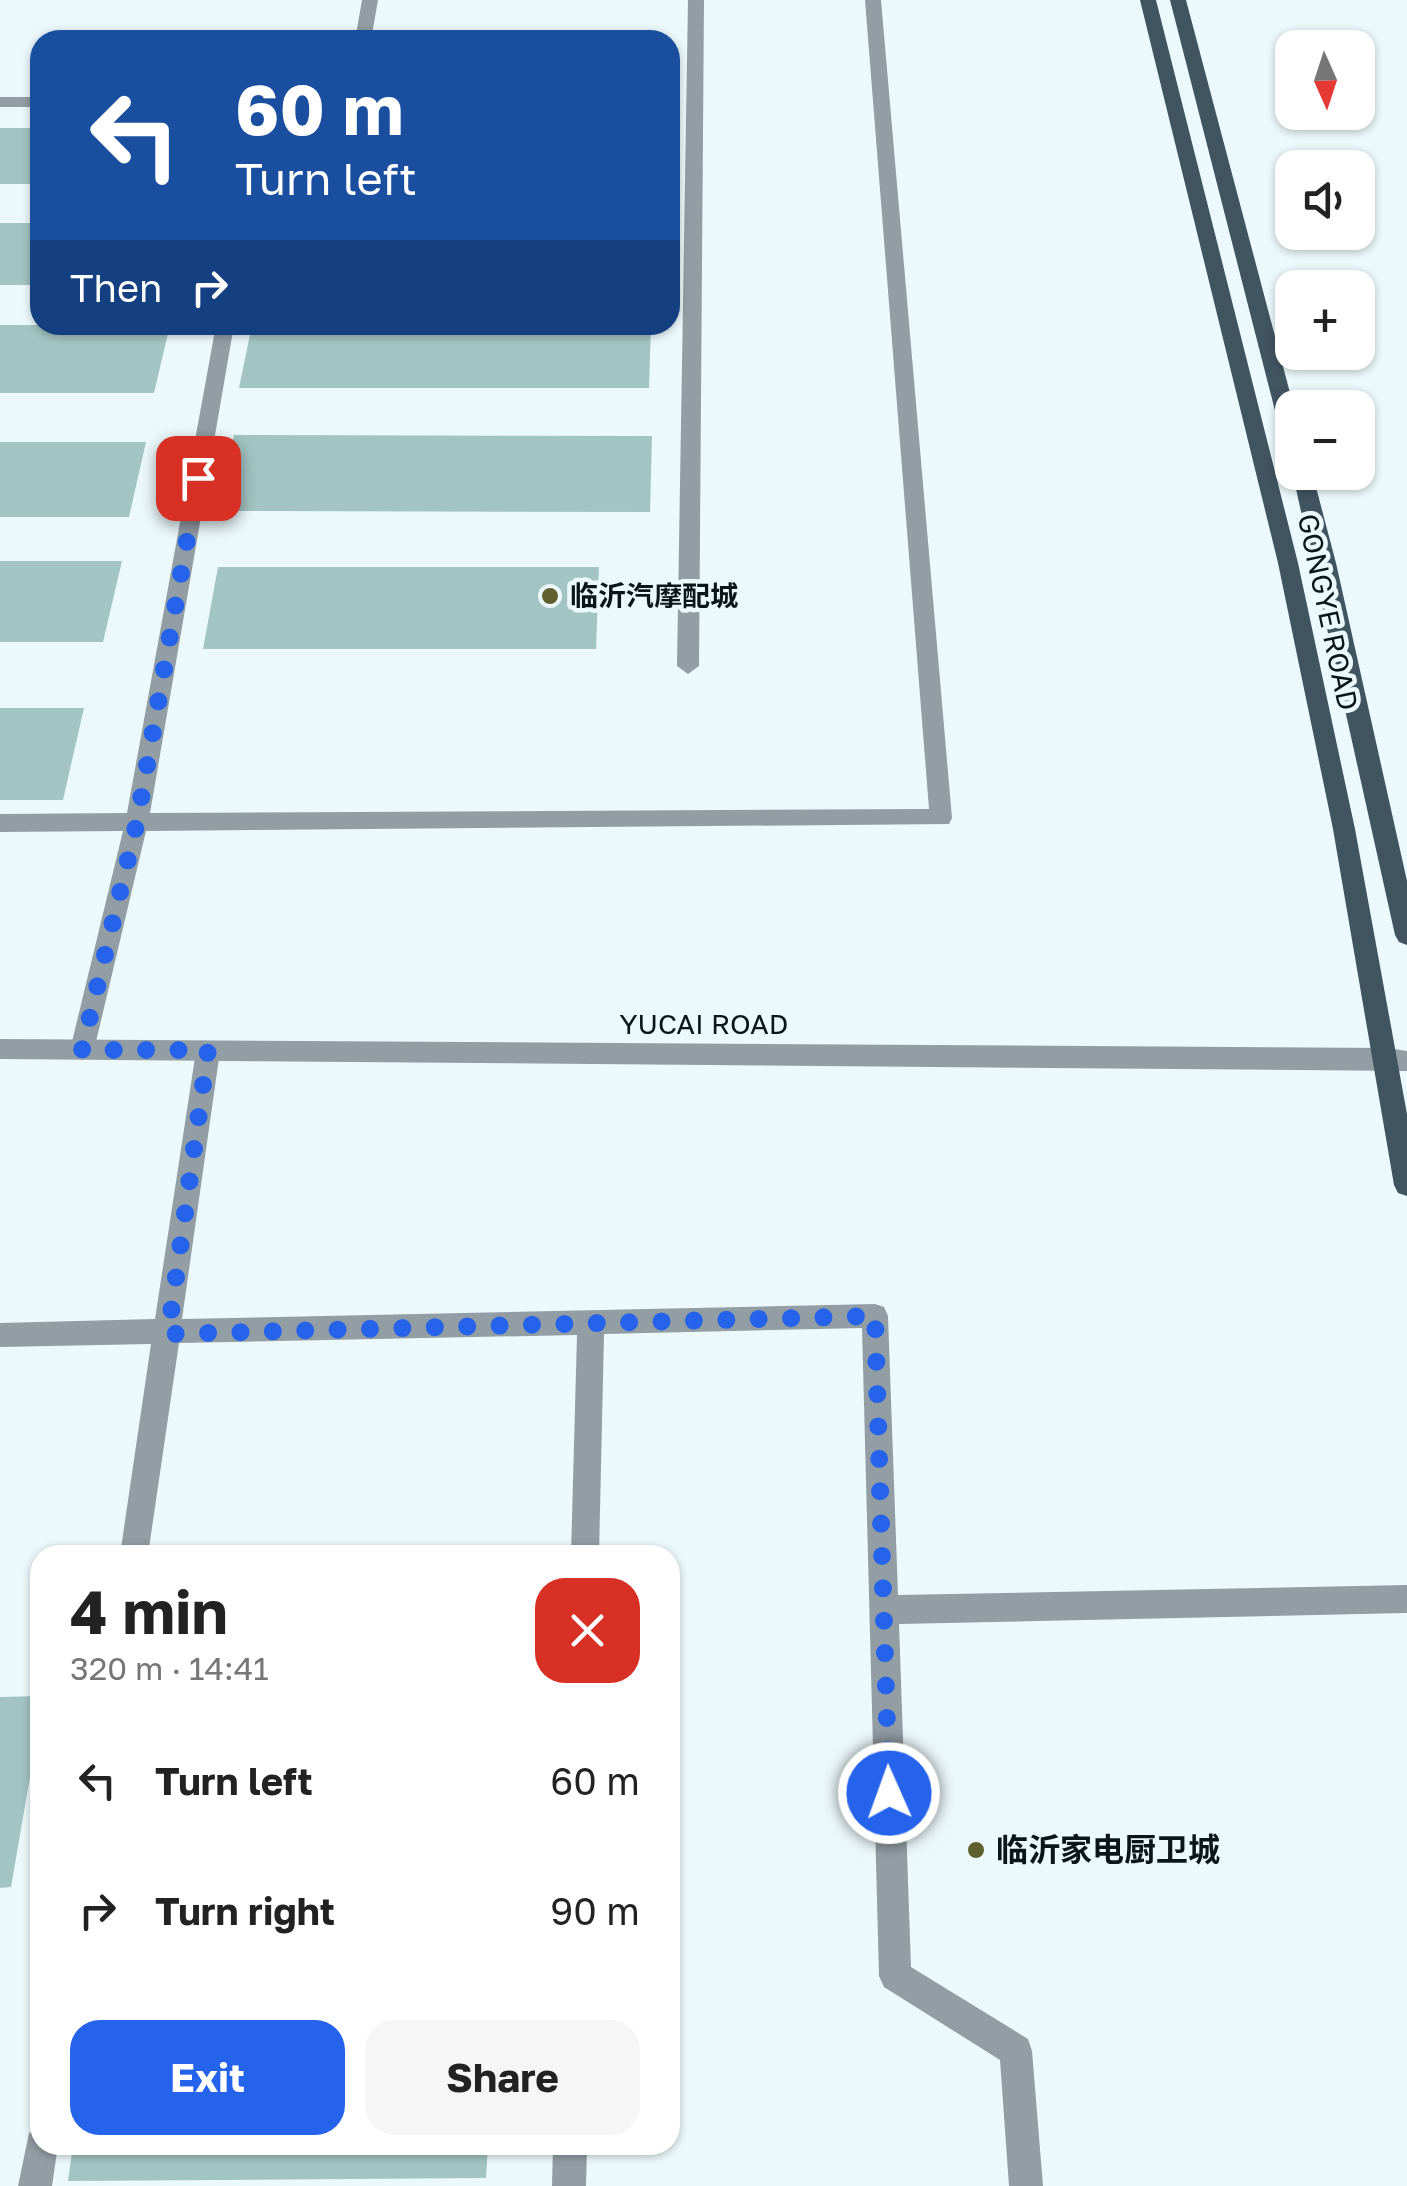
<!DOCTYPE html>
<html lang="en">
<head>
<meta charset="utf-8">
<style>
  body { margin:0; font-family:"Golos Text","Noto Sans SC",sans-serif; background:#f6f6f6; color:#222; height:100vh; display:flex; flex-direction:column; font-size:38px; white-space:nowrap }
  * { box-sizing:border-box; margin:0 }
  p { font-size:32px; color:#767676 }
  .icon { flex:none; width:55px; height:55px; fill:none; stroke:currentColor; stroke-width:2; stroke-linecap:round; stroke-linejoin:round }
  .map { position:relative; flex:1; overflow:hidden }
  .drawer { position:absolute; left:30px; top:1545px; width:650px; height:610px; display:flex; flex-direction:column; background:#fff; border-radius:30px; box-shadow:0 2px 8px #0004 }
  .drawer>* { flex:none }
  .banner { position:absolute; left:30px; top:30px; width:650px; height:305px; border-radius:30px; box-shadow:0 2px 8px #0004; background:#1a4fa0; color:#fff; overflow:hidden }
  .needle { width:65px; rotate:177deg }
  .controls { position:absolute; left:1275px; top:30px; display:grid; gap:20px }
  .controls a { display:grid; place-items:center; width:100px; height:100px; border-radius:20px; background:#fff; box-shadow:0 2px 8px #0004; font-size:50px }
  .pin { position:absolute; display:grid; place-items:center; width:85px; height:85px; color:#fff; margin:-42px; border-radius:20px; box-shadow:0 5px 15px #0006 }
  .me { position:absolute; width:110px; margin:-55px; rotate:358deg; stroke-linejoin:round; filter:drop-shadow(0 0 8px #0008) }
  .turn { display:flex; align-items:center; gap:35px; height:210px; padding:0 40px; font-size:45px }
  .turn .icon { width:130px; height:130px; stroke-width:2.5 }
  .turn b { display:block; font-size:70px; line-height:85px }
  .then { display:flex; align-items:center; height:95px; padding:0 40px; background:#0003; gap:20px; font-size:38px }
  .round { display:grid; place-items:center; flex:none; width:105px; height:105px; border-radius:30px; background:#f6f6f6 }
  .head { display:flex; align-items:center; justify-content:space-between; height:170px; padding:0 40px }
  h1 { font-size:60px; font-weight:700; line-height:75px }
  .action { display:flex; gap:20px; margin-top:auto; padding:20px 40px }
  .action a { flex:1; height:115px; border-radius:30px; background:#2563eb; color:#fff; font-size:40px; font-weight:700; line-height:115px; text-align:center }
  .action a+a { background:#f6f6f6; color:#222 }
  ul { padding:0; list-style:none }
  li { display:flex; align-items:center; gap:30px; height:130px; padding:0 40px }
  li div { flex:1 }
  li b { display:block; font-size:38px }
  li em { font-style:normal }
  .map>svg:first-child { display:block }
  .building { fill:#a2c4c2 }
  .lines { fill:none; stroke-linecap:round; stroke-linejoin:round }
  .service { fill:#929da4; fill-rule:evenodd }
  .tertiary { fill:#929da4; fill-rule:evenodd }
  .primary { fill:#415561; fill-rule:evenodd }
  .route { stroke:#2563eb; stroke-width:18; stroke-dasharray:0 32.4 }
  .poi-dot { fill:#5f602d; stroke:#ecf9fc; stroke-width:4 }
  .labels { text-anchor:middle; stroke-width:9; stroke-linejoin:round; paint-order:stroke }
  .poi-label { font-size:28px; font-weight:bold; fill:#0a1618; stroke:#ecf9fc; text-anchor:start }
  .street-label { font-size:28px; fill:#0a1618; stroke:#ecf9fc }
  .near-poi-label { font-size:32px; font-weight:bold; fill:#0a1618; stroke:#ecf9fc; text-anchor:start }
</style>
</head>
<body>
<div class="map">
<svg width="1407" height="2186" viewBox="0 0 1407 2186">
  <rect width="100%" height="100%" fill="#ecf9fc"/>
  <!-- building -->
  <g class="building">
    <rect x="0" y="128" width="40" height="56"/>
    <rect x="0" y="223" width="40" height="62"/>
    <path d="M0,325H170L154,393H0Z"/>
    <path d="M252,325H651L649,388H239Z"/>
    <path d="M234,435L652,436L650,512L220,511Z"/>
    <path d="M0,442H146L129,517H0Z"/>
    <path d="M0,561H122L103,642H0Z"/>
    <path d="M218,567H599L596,649H203Z"/>
    <path d="M0,708H84L63,800H0Z"/>
    <path d="M40,1696V1719L11,1887L0,1888V1697Z"/>
    <path d="M73,2145H488L486,2178L68,2181Z"/>
  </g>
  <g class="lines">
    <!-- service -->
    <g class="service">
      <path d="M362,0H378L371,40H355Z"/>
      <path d="M688,0H704L699,666L688,674L677,666Z"/>
      <path d="M865,0H881L952,818L949,824L146,831L94,1050L91,1057L82,1060L73,1057L70,1050L123,831L0,832V814L127,813L216,325H234L150,813L929,809Z"/>
      <rect x="0" y="97" width="40" height="10"/>
      <path d="M208,1041L217,1044L220,1051L182,1319L875,1304L884,1307L888,1316L898,1595L1407,1585V1613L899,1624L911,1967L1028,2039L1032,2051L1043,2186H1009L1000,2060L884,1987L879,1976L862,1328L604,1334L599,1555H571L577,1335L179,1343L148,1555H120L151,1344L0,1347V1323L155,1319L196,1051L199,1044Z"/>
      <path d="M40,2129V2145H58L52,2186H18L29,2133Z"/>
      <path d="M553,2145H587L586,2186H552Z"/>
    </g>
    <!-- tertiary -->
    <path class="tertiary" d="M0,1039L1387,1048L1407,1051V1071L0,1059Z"/>
    <!-- primary -->
    <g class="primary">
      <path d="M1140,0H1156L1298,563L1355,829L1407,1114V1196L1398,1193L1394,1185L1333,829L1278,563Z"/>
      <path d="M1170,0H1186L1294,408L1292,445L1282,438Z"/>
      <path d="M1292,471L1312,472L1336,563L1407,881V945L1399,942L1395,935Z"/>
    </g>
  </g>
  <g class="lines">
    <!-- route -->
    <path class="route" d="M198,478L137,822L82,1050H208L168,1334L875,1316L889,1793"/>
  </g>
  <!-- markers -->
  <g class="poi-dot">
    <circle cx="550" cy="596" r="10"/>
    <circle cx="976" cy="1850" r="10"/>
  </g>
  <g class="labels">
    <!-- poi labels -->
    <g class="poi-label">
      <text x="570" y="606">临沂汽摩配城</text>
    </g>
    <!-- street labels -->
    <g class="street-label">
      <text transform="translate(1328 612) rotate(78)" y="10">GONGYE ROAD</text>
      <text x="704" y="1034">YUCAI ROAD</text>
    </g>
    <!-- near-poi labels -->
    <g class="near-poi-label">
      <text x="996" y="1861">临沂家电厨卫城</text>
    </g>
  </g>
</svg>
<div class="controls">
<a><svg class="needle" viewBox="-14 -14 28 28"><path d="M0-13l5 13h-10z" fill="#e53935"/><path d="M0 13l5-13h-10z" fill="#767676"/></svg></a>
<a><svg class="icon" aria-label="sound" viewBox="0 0 24 24"><path d="M4 9h4l5-4v14l-5-4H4zM17 9q2 3 0 6"/></svg></a>
<a>+</a>
<a>−</a>
</div>
<div class="pin" style="left:198px;top:478px;background:#d93025"><svg class="icon" aria-label="arrive" viewBox="0 0 24 24"><path d="M6 21V4h12l-3 4 3 4H6"/></svg></div>
<svg class="me" style="left:889px;top:1793px" viewBox="-20 -20 40 40"><circle r="17" fill="#2563eb" stroke="#fff" stroke-width="3"/><path d="M0-11L8 9 0 5-8 9z" fill="#fff"/></svg>
<div class="banner">
<div class="turn"><svg class="icon" aria-label="left" viewBox="0 0 24 24"><path d="M17 20v-9H6M10 6l-5 5 5 5"/></svg><div><b>60 m</b>Turn left</div></div>
<div class="then">Then<svg class="icon" aria-label="right" viewBox="0 0 24 24"><path d="M7 20v-9h11M14 6l5 5-5 5"/></svg></div>
</div>
<section class="drawer">
<div class="head"><div><h1>4 min</h1><p>320 m · 14:41</p></div><a class="round" style="background:#d93025;color:#fff"><svg class="icon" aria-label="close" viewBox="0 0 24 24"><path d="M6 6l12 12M18 6L6 18"/></svg></a></div>
<ul>
<li><svg class="icon" aria-label="left" viewBox="0 0 24 24"><path d="M17 20v-9H6M10 6l-5 5 5 5"/></svg><div><b>Turn left</b></div><em>60 m</em></li>
<li><svg class="icon" aria-label="right" viewBox="0 0 24 24"><path d="M7 20v-9h11M14 6l5 5-5 5"/></svg><div><b>Turn right</b></div><em>90 m</em></li>
</ul>
<div class="action"><a>Exit</a><a>Share</a></div>
</section>
</div>
</body>
</html>
